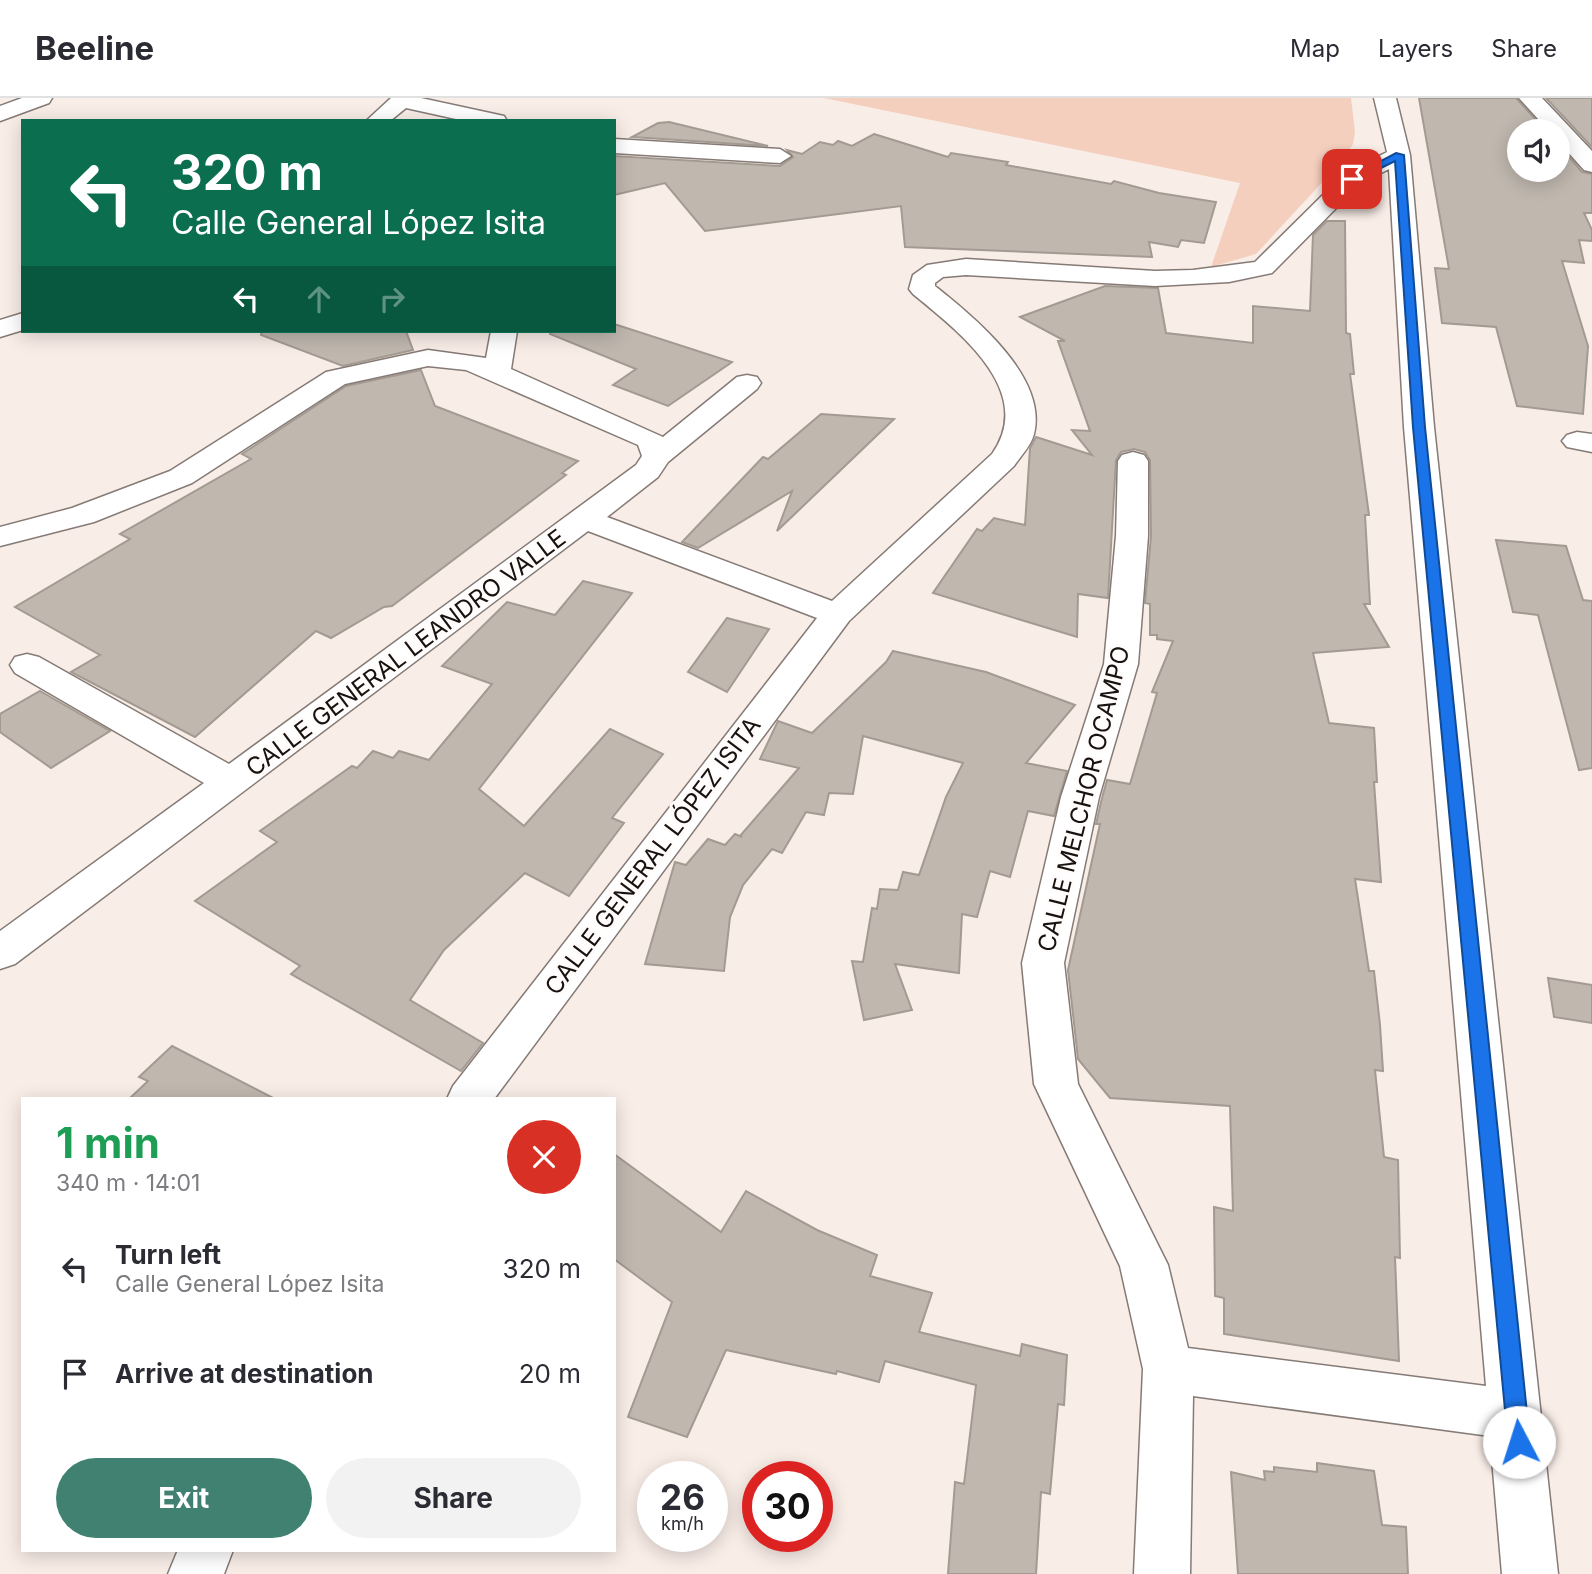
<!DOCTYPE html>
<html lang="en">
<head>
<meta charset="utf-8">
<style>
  body { margin:0; font-family:Inter,sans-serif; background:#f2f2f3; color:#2b2b33; height:100vh; display:flex; flex-direction:column; font-size:26px; white-space:nowrap }
  * { box-sizing:border-box; margin:0 }
  p { font-size:23px; color:#7c7c81 }
  .icon { flex:none; width:38px; height:38px; fill:none; stroke:currentColor; stroke-width:2; stroke-linecap:round; stroke-linejoin:round }
  .map { position:relative; flex:1; overflow:hidden }
  .panel { position:absolute; left:21px; top:999px; width:595px; height:455px; display:flex; flex-direction:column; background:#fff; border-radius:0px; box-shadow:0 4px 18px #0003 }
  .panel>* { flex:none }
  .banner { position:absolute; left:21px; top:21px; width:595px; height:214px; border-radius:0px; box-shadow:0 4px 18px #0003; background:#0b6e4f; color:#fff; overflow:hidden }
  .fabs { position:absolute; left:1507px; top:21px; display:grid; gap:14px }
  .fabs a { display:grid; place-items:center; width:63px; height:63px; border-radius:50%; background:#fff; box-shadow:0 4px 18px #0003; font-size:35px }
  .speed { position:absolute; left:637px; top:1363px; display:flex; gap:14px; font-size:35px; font-weight:700; text-align:center }
  .speed>* { display:grid; place-content:center; width:91px; height:91px; border-radius:50%; background:#fff; box-shadow:0 4px 18px #0003; line-height:1 }
  .speed small { font-size:18px; font-weight:400 }
  .speed .limit { border:10px solid #d22; background:#fff; color:#111 }
  .pin { position:absolute; display:grid; place-items:center; width:60px; height:60px; color:#fff; margin:-30px; border-radius:14px; box-shadow:0 4px 10px #0006 }
  .me { position:absolute; width:77px; margin:-38px; rotate:355deg; stroke-linejoin:round; filter:drop-shadow(0 0 5px #0008) }
  .turn { display:flex; align-items:center; gap:24px; height:147px; padding:0 35px; font-size:32px }
  .turn .icon { width:91px; height:91px; stroke-width:2.5 }
  .turn b { display:block; font-size:49px; line-height:60px }
  .lanes { display:flex; align-items:center; height:66px; padding:0 35px; background:#0003; justify-content:center; gap:35px; direction:ltr }
  .lanes .off { opacity:.35 }
  .round { display:grid; place-items:center; flex:none; width:74px; height:74px; border-radius:37px; background:#f2f2f3 }
  .headline { display:flex; align-items:center; justify-content:space-between; height:119px; padding:0 35px }
  h1 { font-size:42px; font-weight:700; line-height:52px; color:#1e9e55 }
  .action { display:flex; gap:14px; margin-top:auto; padding:14px 35px }
  .action a { flex:1; height:80px; border-radius:42px; background:#408171; color:#fff; font-size:28px; font-weight:700; line-height:80px; text-align:center }
  .action a+a { background:#f2f2f3; color:#2b2b33 }
  ul { padding:0; list-style:none }
  li { display:flex; align-items:center; gap:21px; height:105px; padding:0 35px }
  li div { flex:1 }
  li b { display:block; font-size:26px }
  li em { font-style:normal }
  header { display:flex; align-items:center; gap:42px; box-sizing:border-box; height:98px; padding:0 35px; background:#fff; border-bottom:2px solid #e1e1e2 }
  header strong { font-size:33px }
  nav { display:flex; gap:38px; margin-inline-start:auto; font-size:24px }
  .map>svg:first-child { display:block }
  .green { fill:#f4cfbe }
  .building { fill:#c0b8af; stroke:#a39a92; stroke-width:2 }
  .lines { fill:none; stroke-linecap:round; stroke-linejoin:round }
  .street-casing { stroke:#857a75; stroke-width:3 }
  .secondary-casing { stroke:#857a75; stroke-width:3 }
  .street { fill:#fff; fill-rule:evenodd }
  .secondary { fill:#fff; fill-rule:evenodd }
  .route { fill:#1a73e8; stroke:#114b97; stroke-width:2 }
  .labels { text-anchor:middle; stroke-width:6; stroke-linejoin:round; paint-order:stroke }
  .street-label { font-size:24px; fill:#161210; stroke:#fffcfb }
</style>
</head>
<body>
<header>
<strong>Beeline</strong>
<nav><a>Map</a><a>Layers</a><a>Share</a></nav>
</header>
<div class="map">
<svg width="1592" height="1476" viewBox="0 0 1592 1476">
  <rect width="100%" height="100%" fill="#f9ede7"/>
  <!-- green -->
  <path class="green" d="M824,0H1351L1355,34L1353,46L1340,65L1256,156L1211,169L1240,85Z"/>
  <!-- building -->
  <g class="building">
    <path d="M1419,0H1516L1546,33H1519V72H1558V46L1582,74L1592,76V115H1584L1592,132V143L1579,142L1584,165L1562,163L1588,248L1583,316L1517,308L1496,229L1442,225L1435,170L1449,171Z"/>
    <path d="M1546,0H1592V49Z"/>
    <path d="M669,24L768,48L632,39L658,25Z"/>
    <path d="M874,36L948,59L951,55L1008,64L1006,67L1111,86L1114,83L1159,95L1216,104L1204,145L1181,142L1178,149L1149,144L1152,159L905,149L901,108L705,133L665,85L614,97V58L780,68L793,59L787,52L802,56L820,44L833,47L838,43L852,48Z"/>
    <path d="M1327,123H1345L1346,235L1350,236L1354,276H1350L1369,417H1365L1370,506H1364L1389,549L1313,555L1329,625L1374,630L1377,684H1374L1381,784L1355,781L1369,873H1374L1380,927L1383,973L1375,972L1384,1059L1398,1062L1400,1160L1395,1159L1399,1263L1224,1236V1200L1215,1198L1214,1109L1233,1113L1230,1008L1110,1000L1078,961L1068,872L1100,726H1096L1102,700L1107,682L1130,686L1157,595L1152,594L1173,543L1157,541V537H1150V506L1145,505L1151,438L1150,362L1145,354L1134,351L1121,354L1116,362L1108,500L1078,496L1077,539L933,495L977,431L982,433L994,420L1025,427L1030,350L1036,339L1092,357L1072,332L1090,333L1058,243H1065L1020,219L1105,188L1158,190L1166,235L1253,245V208L1310,213L1313,137Z"/>
    <path d="M614,226L732,264L668,308L613,287L636,271L550,236L551,233H614Z"/>
    <path d="M262,233H406L413,252L343,268L261,237Z"/>
    <path d="M421,272L435,308L578,363L562,375L566,377L392,508L384,509L331,540L316,533L195,639L71,574L100,557L15,509L130,441L120,436L251,361L242,356L346,288Z"/>
    <path d="M821,316L894,321L777,433L792,393L698,450L682,444L763,359L768,361Z"/>
    <path d="M1496,442L1566,448L1583,502L1592,503V670L1579,672L1538,517L1513,514Z"/>
    <path d="M583,483L632,495L479,691L524,728L610,631L663,656L612,720L624,725L569,798L525,775L444,852L410,902L483,945L461,973L291,876L300,868L195,803L277,744L260,733L352,668L357,670L373,653L393,660L399,653L429,662L492,586L442,568L507,504L555,517Z"/>
    <path d="M727,520L769,531L727,594L688,574Z"/>
    <path d="M893,553L986,574L1075,607L1026,665L1067,673L1054,718L1028,713L1010,779L990,773L977,819L962,816L959,875L895,866L912,912L864,922L852,863L863,864L872,810L877,811L880,791L898,792L903,774L919,777L946,699L963,665L863,638L853,696L829,695L824,717L806,714L782,755L772,751L743,787L730,819L724,873L645,866L675,764L686,767L708,741L725,747L735,736L742,739L740,738L799,670L760,661L778,623L812,635L886,564Z"/>
    <path d="M40,593L110,633L51,670L0,634V616Z"/>
    <path d="M1548,880L1592,887V925L1554,919Z"/>
    <path d="M172,948L275,1001H129L148,983L139,979Z"/>
    <path d="M614,1056L721,1134L746,1093L817,1132L877,1157L870,1178L932,1195L919,1234L1020,1258L1022,1246L1067,1257L1064,1307L1058,1306L1050,1396L1041,1394L1036,1476H948L955,1384L964,1386L976,1287L885,1263L879,1284L837,1273L836,1276L726,1252L687,1339L628,1319L672,1204L614,1161Z"/>
    <path d="M1317,1365L1374,1373L1382,1427L1406,1429L1408,1476H1238L1231,1374L1265,1382L1264,1373L1274,1374V1369L1317,1374Z"/>
  </g>
  <g class="lines">
    <!-- street casing -->
    <g class="street-casing">
      <g id="street">
        <path d="M22,0H52L49,5L0,23V8Z"/>
        <path d="M391,0H421L504,18L507,23H465L406,10L390,23H366Z"/>
        <path d="M1374,0H1396L1410,57L1434,329L1558,1476H1502L1490,1338L1193,1298L1190,1476H1134L1143,1271L1120,1168L1034,986L1022,865L1061,699L1104,566L1116,438L1118,363L1122,357L1133,354L1144,357L1148,363V438L1138,566L1099,699L1064,865L1078,986L1168,1167L1188,1250L1486,1288L1404,329L1389,71L1360,86L1272,175L1229,184L1155,188L966,177L943,179L935,185V188C974,219 1048,279 1034,336C1031,348 1020,359 1014,368L849,523L494,1001H447L453,988L817,520L588,433L15,866L0,871V833L204,685L15,575L10,567L15,559L27,556L39,559L229,666L636,367L642,358L638,347L466,272L428,268L345,286L192,385L94,424L0,448V429L72,410L170,373L326,274L428,252L486,260L491,233H517L511,271L663,339L737,279L747,277L757,279L761,285L757,291L668,364L658,379L607,419L832,503L992,356C1037,293 958,233 913,196L909,191L913,177L927,167L966,161L1155,173L1193,172L1255,164L1344,76L1387,54Z"/>
        <path d="M614,41L780,51L791,58L780,65L614,55Z"/>
        <path d="M23,215V232L0,239V222Z"/>
        <path d="M1577,334L1592,336V354L1567,349L1562,343L1567,337Z"/>
        <path d="M178,1452H233L224,1476H168Z"/>
      </g>
    </g>
    <!-- secondary casing -->
    <g class="secondary-casing">
      <path id="secondary" d="M1519,0H1542L1592,53V74L1584,72L1558,43V33H1549Z"/>
    </g>
    <!-- street -->
    <use href="#street" class="street"/>
    <!-- secondary -->
    <use href="#secondary" class="secondary"/>
  </g>
  <!-- route -->
  <path class="route" d="M1396,55L1404,57L1425,329L1530,1344L1527,1351L1519,1354L1511,1351L1508,1344L1413,329L1395,63L1355,83L1347,81Z"/>
  <g class="labels">
    <!-- street labels -->
    <g class="street-label">
      <text transform="translate(406 555) rotate(-37)" y="8">CALLE GENERAL LEANDRO VALLE</text>
      <text transform="translate(1084 701) rotate(-76)" y="8">CALLE MELCHOR OCAMPO</text>
      <text transform="translate(653 758) rotate(-53)" y="8">CALLE GENERAL LÓPEZ ISITA</text>
    </g>
  </g>
</svg>
<div class="fabs">
<a><svg class="icon" aria-label="sound" viewBox="0 0 24 24"><path d="M4 9h4l5-4v14l-5-4H4zM17 9q2 3 0 6"/></svg></a>
</div>
<div class="speed"><div>26<small>km/h</small></div><div class="limit">30</div></div>
<div class="pin" style="left:1352px;top:81px;background:#d93025"><svg class="icon" aria-label="arrive" viewBox="0 0 24 24"><path d="M6 21V4h12l-3 4 3 4H6"/></svg></div>
<svg class="me" style="left:1519px;top:1344px" viewBox="-20 -20 40 40"><circle r="19" fill="#fff"/><path d="M0-13L10 11 0 6-10 11z" fill="#1a73e8"/></svg>
<div class="banner">
<div class="turn"><svg class="icon" aria-label="left" viewBox="0 0 24 24"><path d="M17 20v-9H6M10 6l-5 5 5 5"/></svg><div><b>320 m</b>Calle General López Isita</div></div>
<div class="lanes"><svg class="icon" aria-label="left" viewBox="0 0 24 24"><path d="M17 20v-9H6M10 6l-5 5 5 5"/></svg><svg class="icon off" aria-label="ahead" viewBox="0 0 24 24"><path d="M12 20V5M6 11l6-6 6 6"/></svg><svg class="icon off" aria-label="right" viewBox="0 0 24 24"><path d="M7 20v-9h11M14 6l5 5-5 5"/></svg></div>
</div>
<section class="panel">
<div class="headline"><div><h1>1 min</h1><p>340 m · 14:01</p></div><a class="round" style="background:#d93025;color:#fff"><svg class="icon" aria-label="close" viewBox="0 0 24 24"><path d="M6 6l12 12M18 6L6 18"/></svg></a></div>
<ul>
<li><svg class="icon" aria-label="left" viewBox="0 0 24 24"><path d="M17 20v-9H6M10 6l-5 5 5 5"/></svg><div><b>Turn left</b><p>Calle General López Isita</p></div><em>320 m</em></li>
<li><svg class="icon" aria-label="arrive" viewBox="0 0 24 24"><path d="M6 21V4h12l-3 4 3 4H6"/></svg><div><b>Arrive at destination</b></div><em>20 m</em></li>
</ul>
<div class="action"><a>Exit</a><a>Share</a></div>
</section>
</div>
</body>
</html>
